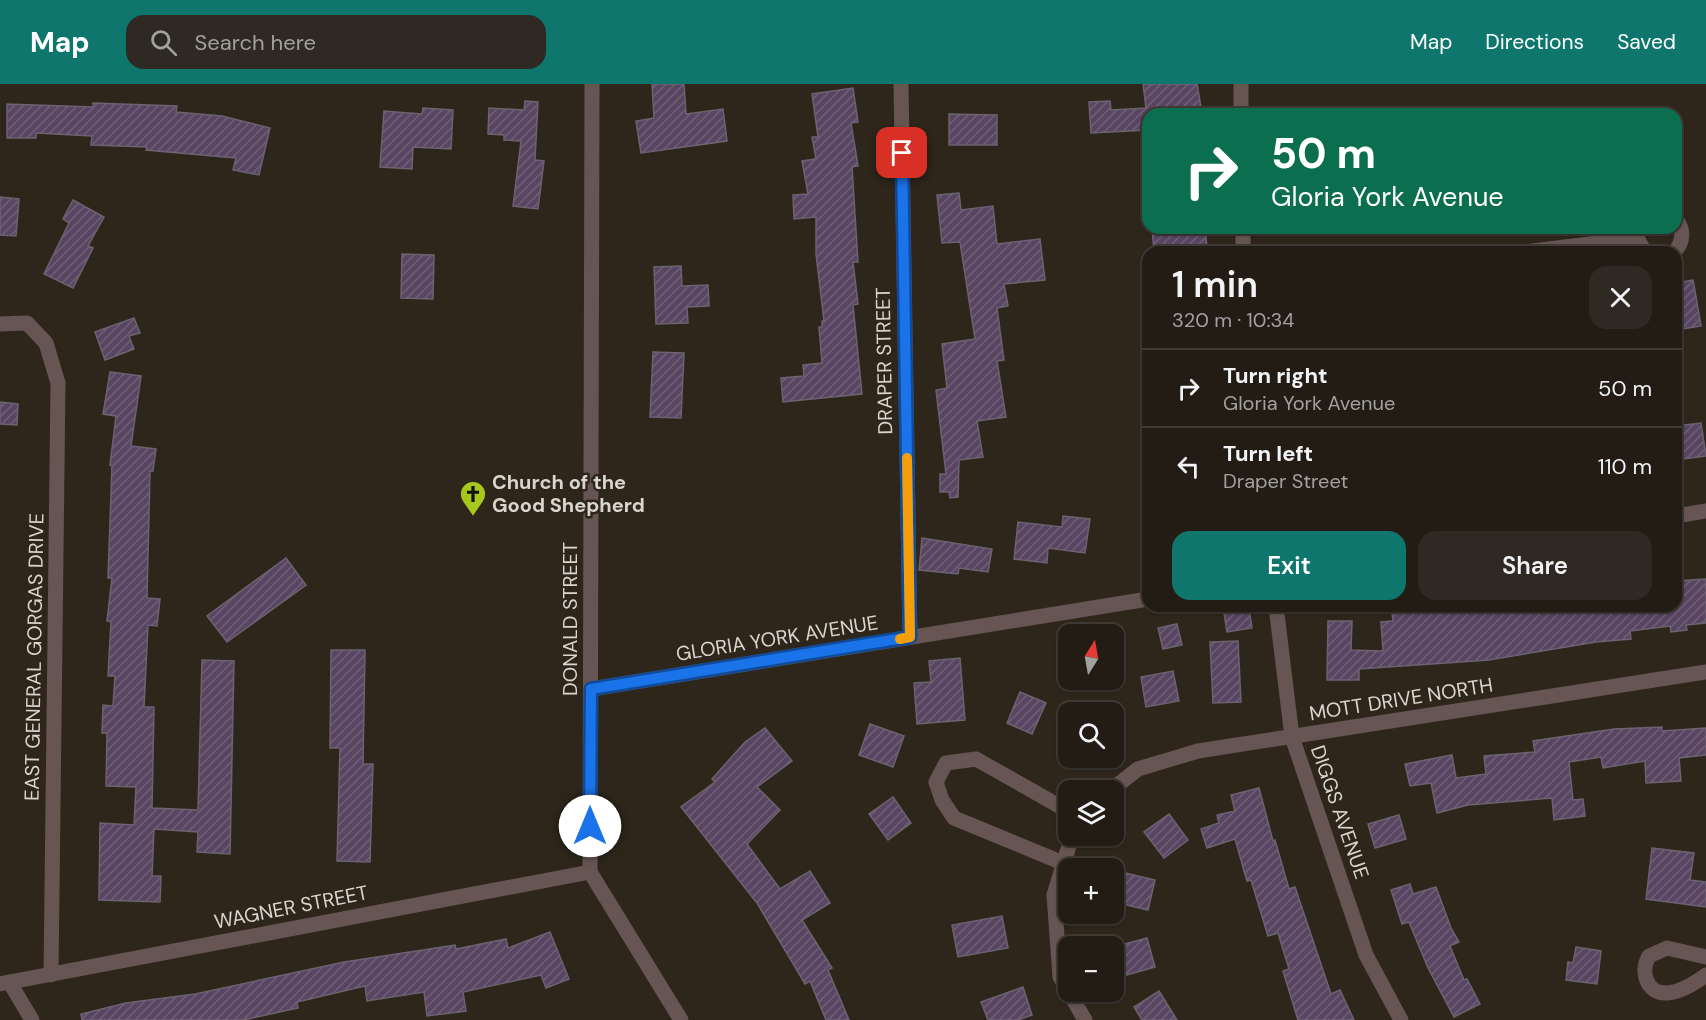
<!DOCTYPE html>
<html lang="en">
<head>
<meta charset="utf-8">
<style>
  body { margin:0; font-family:"DM Sans",sans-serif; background:#2e2922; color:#f1f3f6; height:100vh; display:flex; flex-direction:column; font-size:22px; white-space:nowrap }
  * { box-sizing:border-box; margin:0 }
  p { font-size:20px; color:#a2a1a0 }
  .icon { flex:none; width:33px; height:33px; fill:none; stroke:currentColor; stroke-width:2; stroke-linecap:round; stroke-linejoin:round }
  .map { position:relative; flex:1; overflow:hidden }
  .panel { position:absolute; left:1142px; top:162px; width:540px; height:366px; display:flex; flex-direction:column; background:#221c14; border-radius:18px; box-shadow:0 2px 4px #0004,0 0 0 2px #3f3a34 }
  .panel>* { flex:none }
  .hud { position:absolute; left:1142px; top:24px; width:540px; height:126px; border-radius:18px; box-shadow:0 2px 4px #0004,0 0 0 2px #3f3a34; background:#0b6e4f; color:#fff; overflow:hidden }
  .needle { width:39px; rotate:11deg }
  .fabs { position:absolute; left:1058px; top:540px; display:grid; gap:12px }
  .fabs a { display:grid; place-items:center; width:66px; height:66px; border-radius:12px; background:#221c14; box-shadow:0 2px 4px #0004,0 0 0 2px #3f3a34; font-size:30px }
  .pin { position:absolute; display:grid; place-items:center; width:51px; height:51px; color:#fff; margin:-26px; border-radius:12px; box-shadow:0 3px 9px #0006 }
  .me { position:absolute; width:66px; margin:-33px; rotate:0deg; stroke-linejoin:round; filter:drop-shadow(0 0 4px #0008) }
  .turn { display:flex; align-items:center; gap:21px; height:126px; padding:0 30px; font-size:27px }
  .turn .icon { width:78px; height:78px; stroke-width:2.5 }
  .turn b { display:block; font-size:42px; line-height:51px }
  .round { display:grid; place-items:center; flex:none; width:63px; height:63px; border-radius:18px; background:#2e2922 }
  .head { display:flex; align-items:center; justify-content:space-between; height:102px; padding:0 30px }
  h1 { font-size:36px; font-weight:600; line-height:45px }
  .button { display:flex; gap:12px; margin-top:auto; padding:12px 30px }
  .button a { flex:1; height:69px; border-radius:18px; background:#0f766e; color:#fff; font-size:24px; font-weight:600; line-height:69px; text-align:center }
  .button a+a { background:#2e2922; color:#f1f3f6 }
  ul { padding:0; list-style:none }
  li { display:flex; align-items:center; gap:18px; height:78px; padding:0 30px; border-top:2px solid #3f3a34 }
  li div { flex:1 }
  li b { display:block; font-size:22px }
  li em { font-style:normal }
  header { display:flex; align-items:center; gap:36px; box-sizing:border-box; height:84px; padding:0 30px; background:#0f766e; color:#fff }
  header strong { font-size:28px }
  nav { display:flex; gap:33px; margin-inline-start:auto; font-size:21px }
  .search { width:420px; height:54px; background:#2e2922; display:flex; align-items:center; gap:15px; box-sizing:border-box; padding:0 21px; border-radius:18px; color:#a2a1a0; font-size:22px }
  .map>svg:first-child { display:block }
  .building { fill:url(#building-hatch); stroke:#6b6370; stroke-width:1.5 }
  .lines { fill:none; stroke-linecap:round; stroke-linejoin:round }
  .minor { stroke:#675553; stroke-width:15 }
  .route-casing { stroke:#114b97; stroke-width:15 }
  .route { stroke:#1a73e8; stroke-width:10 }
  .slow { stroke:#f59e0b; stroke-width:10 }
  .labels { text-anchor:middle; stroke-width:5; stroke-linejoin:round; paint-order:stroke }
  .street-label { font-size:20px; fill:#dad5ce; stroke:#2e261b }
  .poi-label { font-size:20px; font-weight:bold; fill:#dad5ce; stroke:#2e261b; text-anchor:start }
</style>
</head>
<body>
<header>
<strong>Map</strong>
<div class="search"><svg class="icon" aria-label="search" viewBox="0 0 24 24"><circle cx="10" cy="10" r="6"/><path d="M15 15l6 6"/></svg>Search here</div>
<nav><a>Map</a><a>Directions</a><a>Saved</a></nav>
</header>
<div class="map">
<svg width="1706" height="936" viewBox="0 0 1706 936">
  <defs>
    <pattern id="building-hatch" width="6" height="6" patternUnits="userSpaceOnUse" patternTransform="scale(1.5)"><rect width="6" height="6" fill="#594562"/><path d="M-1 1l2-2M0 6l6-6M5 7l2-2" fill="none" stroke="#705f77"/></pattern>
  </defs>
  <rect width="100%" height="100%" fill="#2e261b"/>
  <!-- building -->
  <g class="building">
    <path d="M652,0H684L686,30L723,25L727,57L641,69L636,37L654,34Z"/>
    <path d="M1143,0H1197L1201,23L1148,30V46L1091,49L1089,18L1110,17L1111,26L1146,24Z"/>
    <path d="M853,4L858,38L851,39L858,82L852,83L858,178H853L858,220L853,221L862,310L783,318L781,294L804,292L803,281L822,279L819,243H822V237H824L816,170V133L794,135L793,111L808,110L802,77L816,75L812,53H818L812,10Z"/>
    <path d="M525,17L538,18L535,76L544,77L538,125L513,122L521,57L504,56V51L488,50L489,24L524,26Z"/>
    <path d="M93,19L177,22L176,28L222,32L270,44L259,91L233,86L236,74L146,66L147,63L91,61L92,52L36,49V54H7V20L93,23Z"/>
    <path d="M423,24L453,26L451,65L413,63L412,85L380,83L384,27L422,30Z"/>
    <path d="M949,30L997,31V61H949Z"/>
    <path d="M959,109L961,126L993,122L997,160L1040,155L1045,196L1004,200L1008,222L997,224L1004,276L997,277L1006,333L977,337L983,373L959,376L958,413L950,414L949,408H940V390H946L936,306L947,304L942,260L975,255L960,158L942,159L937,111Z"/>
    <path d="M0,113L19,115L16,152L0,151Z"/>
    <path d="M73,116L104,133L88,162L93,164L73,204L44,190L69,139L63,135Z"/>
    <path d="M1152,144H1205L1207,163L1154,167Z"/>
    <path d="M402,170L434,171L433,215L401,214Z"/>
    <path d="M681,182L682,202L708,201L709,222L687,223L688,239L656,240L654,183Z"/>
    <path d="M1693,196L1701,242L1676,246V199Z"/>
    <path d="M134,234L140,249L129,252L134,265L105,276L95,248Z"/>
    <path d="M653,268L684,269L681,334L650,333Z"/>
    <path d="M110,288L141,292L131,362L156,365L153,387H150L147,514L160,515L157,542L148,541L144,623H154L152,724L198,726L202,576L234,577L230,770L197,768L198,748L154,745L152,792H161L160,818L99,816L100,739L134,741L136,703L106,702L107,649H102L103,621L113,622L115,592H108L111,538L107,537L112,494H108L112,382L110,381L116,332L103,330Z"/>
    <path d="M0,318L18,320L17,341L0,340Z"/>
    <path d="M1701,339L1706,372L1676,376V342Z"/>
    <path d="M1063,432L1090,435L1085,469L1048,464L1047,479L1014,475L1018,438L1062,443Z"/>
    <path d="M922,454L992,465L988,488L959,484L958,490L919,486Z"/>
    <path d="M286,474L306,501L227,558L207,532Z"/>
    <path d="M1706,495V539L1686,541L1687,546L1671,548L1670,542L1630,547L1631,555L1596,558L1489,576L1359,585V596H1327L1328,537H1352L1351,566L1383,567L1381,538L1393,537L1392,529L1431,527L1430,522H1676V497Z"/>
    <path d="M1249,525L1252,544L1227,548L1224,529Z"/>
    <path d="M1177,540L1182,561L1163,565L1158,544Z"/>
    <path d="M1238,557L1241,618L1213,619L1210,558Z"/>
    <path d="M331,566H365L363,680H373L370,778L337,777L340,664H330Z"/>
    <path d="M960,574L965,636L917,640L914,599L931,598L929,577Z"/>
    <path d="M1173,587L1179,617L1146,623L1141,593Z"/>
    <path d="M1020,608L1046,619L1032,650L1007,639Z"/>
    <path d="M870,640L904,652L893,683L859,671Z"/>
    <path d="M1662,643V647L1706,644V671L1679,674L1681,697L1646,699L1645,677L1603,684L1601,673L1569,678L1573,716L1583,715L1585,732L1554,736L1552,714L1468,721L1437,729L1431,699L1410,702L1405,680L1452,671L1456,694L1486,690L1484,672L1535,668L1533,657L1614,645Z"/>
    <path d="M765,644L792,677L757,703L780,726L747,760L780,805L810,787L830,819L802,836L832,884L828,886L849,936H826L810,897L805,900L757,819L681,723L715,698L712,695L745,658Z"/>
    <path d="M1259,704L1273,757L1275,756L1289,805L1295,803L1331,910L1340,906L1354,936H1298L1283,887L1289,885L1278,849L1268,852L1251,796L1247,797L1235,755L1207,764L1201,745L1219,739L1217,731L1235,727L1231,711Z"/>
    <path d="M893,713L911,739L888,756L869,730Z"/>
    <path d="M1169,730L1188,756L1164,774L1144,748Z"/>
    <path d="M1399,731L1406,755L1375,764L1368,740Z"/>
    <path d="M1652,764L1694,769L1690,796L1706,798V823L1646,815Z"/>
    <path d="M1121,788L1155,796L1148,826L1114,818Z"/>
    <path d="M1410,800L1413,810L1436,803L1451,844L1459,858L1450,862L1464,896L1467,895L1480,920L1454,933L1428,884L1409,838L1402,840L1391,806Z"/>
    <path d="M1002,832L1008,864L958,873L952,841Z"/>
    <path d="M550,848L569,895L546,904L541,891L463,908L466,927L427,932L424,908L367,917L365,902L297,918L298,924L243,936H82L81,930L126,919L195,910L344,878L455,861L456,865L506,855L508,864Z"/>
    <path d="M1147,854L1155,883L1123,892L1114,863Z"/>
    <path d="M1576,863L1601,867L1597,900L1566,896L1568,878L1573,879Z"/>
    <path d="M1023,903L1032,931L1018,936H988L981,918Z"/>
    <path d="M1159,907L1177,936H1142L1134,923Z"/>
  </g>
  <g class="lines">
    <!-- minor -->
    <g class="minor">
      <path d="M592,0L590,788L681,936"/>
      <path d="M901,0L910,553"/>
      <path d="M1241,0V30"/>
      <path d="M1243,144V168"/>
      <path d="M1639,144L1637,154L1645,168"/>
      <path d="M1524,168L1637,154"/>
      <path d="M1674,168C1684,158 1684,146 1676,135"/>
      <path d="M0,240L27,239L46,259L58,299L51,891"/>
      <path d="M1676,432L1706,427"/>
      <path d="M1276,522L1292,653L1366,871L1401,936"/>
      <path d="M591,605L1148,515"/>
      <path d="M1111,706L1138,685L1198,667L1706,588"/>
      <path d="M1072,752L1054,811L1060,893L1085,936"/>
      <path d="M1063,779L954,734L942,716L936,698L946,679L976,675L1068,727"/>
      <path d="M1706,873L1667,864L1649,872C1640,887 1646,910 1667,909C1681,908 1695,899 1706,891"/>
      <path d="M10,899L32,936"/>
      <path d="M0,900L590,788"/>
    </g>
  </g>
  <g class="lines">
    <!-- route casing -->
    <g class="route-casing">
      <path id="route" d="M590,742L591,605L910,553L902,69"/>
    </g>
    <!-- route -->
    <use href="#route" class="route"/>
    <!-- slow -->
    <path class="slow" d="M900,555L910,553L907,374"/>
  </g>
  <!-- icons -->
  <defs>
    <g id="church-pin" transform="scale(1.35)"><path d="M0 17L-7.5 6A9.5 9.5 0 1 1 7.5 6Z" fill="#a8c71c" stroke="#2e261b"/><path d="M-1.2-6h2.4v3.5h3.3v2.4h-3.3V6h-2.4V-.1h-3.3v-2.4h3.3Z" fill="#111"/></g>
  </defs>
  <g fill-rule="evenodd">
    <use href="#church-pin" x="473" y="410"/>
  </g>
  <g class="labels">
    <!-- street labels -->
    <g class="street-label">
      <text transform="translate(884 277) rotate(-91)" y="7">DRAPER STREET</text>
      <text transform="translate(570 535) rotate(-90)" y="7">DONALD STREET</text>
      <text transform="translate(777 554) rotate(-9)" y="7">GLORIA YORK AVENUE</text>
      <text transform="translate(34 573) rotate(-89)" y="7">EAST GENERAL GORGAS DRIVE</text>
      <text transform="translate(1401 615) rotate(-9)" y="7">MOTT DRIVE NORTH</text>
      <text transform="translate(1340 728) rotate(71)" y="7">DIGGS AVENUE</text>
      <text transform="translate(291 823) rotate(-11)" y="7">WAGNER STREET</text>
    </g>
    <!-- poi labels -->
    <g class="poi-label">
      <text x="492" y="405">Church of the<tspan x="492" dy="23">Good Shepherd</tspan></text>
    </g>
  </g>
</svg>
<div class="fabs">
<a><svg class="needle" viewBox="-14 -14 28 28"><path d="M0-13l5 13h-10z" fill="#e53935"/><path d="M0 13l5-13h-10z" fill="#a2a1a0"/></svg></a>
<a><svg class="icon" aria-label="search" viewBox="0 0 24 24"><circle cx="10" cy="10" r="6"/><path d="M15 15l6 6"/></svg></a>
<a><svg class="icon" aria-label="layers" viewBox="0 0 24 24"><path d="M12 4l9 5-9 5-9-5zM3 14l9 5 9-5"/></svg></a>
<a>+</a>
<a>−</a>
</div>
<div class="pin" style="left:902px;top:69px;background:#d93025"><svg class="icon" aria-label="arrive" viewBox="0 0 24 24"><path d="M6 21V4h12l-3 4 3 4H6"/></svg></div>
<svg class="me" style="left:590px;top:742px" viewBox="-20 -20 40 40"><circle r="19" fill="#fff"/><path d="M0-13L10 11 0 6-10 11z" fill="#1a73e8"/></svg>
<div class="hud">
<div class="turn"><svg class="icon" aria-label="right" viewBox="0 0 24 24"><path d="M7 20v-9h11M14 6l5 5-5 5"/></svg><div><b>50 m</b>Gloria York Avenue</div></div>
</div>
<section class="panel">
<div class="head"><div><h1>1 min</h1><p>320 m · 10:34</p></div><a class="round"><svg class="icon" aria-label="close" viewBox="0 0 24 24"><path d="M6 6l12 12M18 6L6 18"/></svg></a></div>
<ul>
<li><svg class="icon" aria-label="right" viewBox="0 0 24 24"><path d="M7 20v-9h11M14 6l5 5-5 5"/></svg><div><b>Turn right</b><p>Gloria York Avenue</p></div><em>50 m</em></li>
<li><svg class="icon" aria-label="left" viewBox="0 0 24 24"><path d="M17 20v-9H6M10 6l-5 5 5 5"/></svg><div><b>Turn left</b><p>Draper Street</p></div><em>110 m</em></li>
</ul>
<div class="button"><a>Exit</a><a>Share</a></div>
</section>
</div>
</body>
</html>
